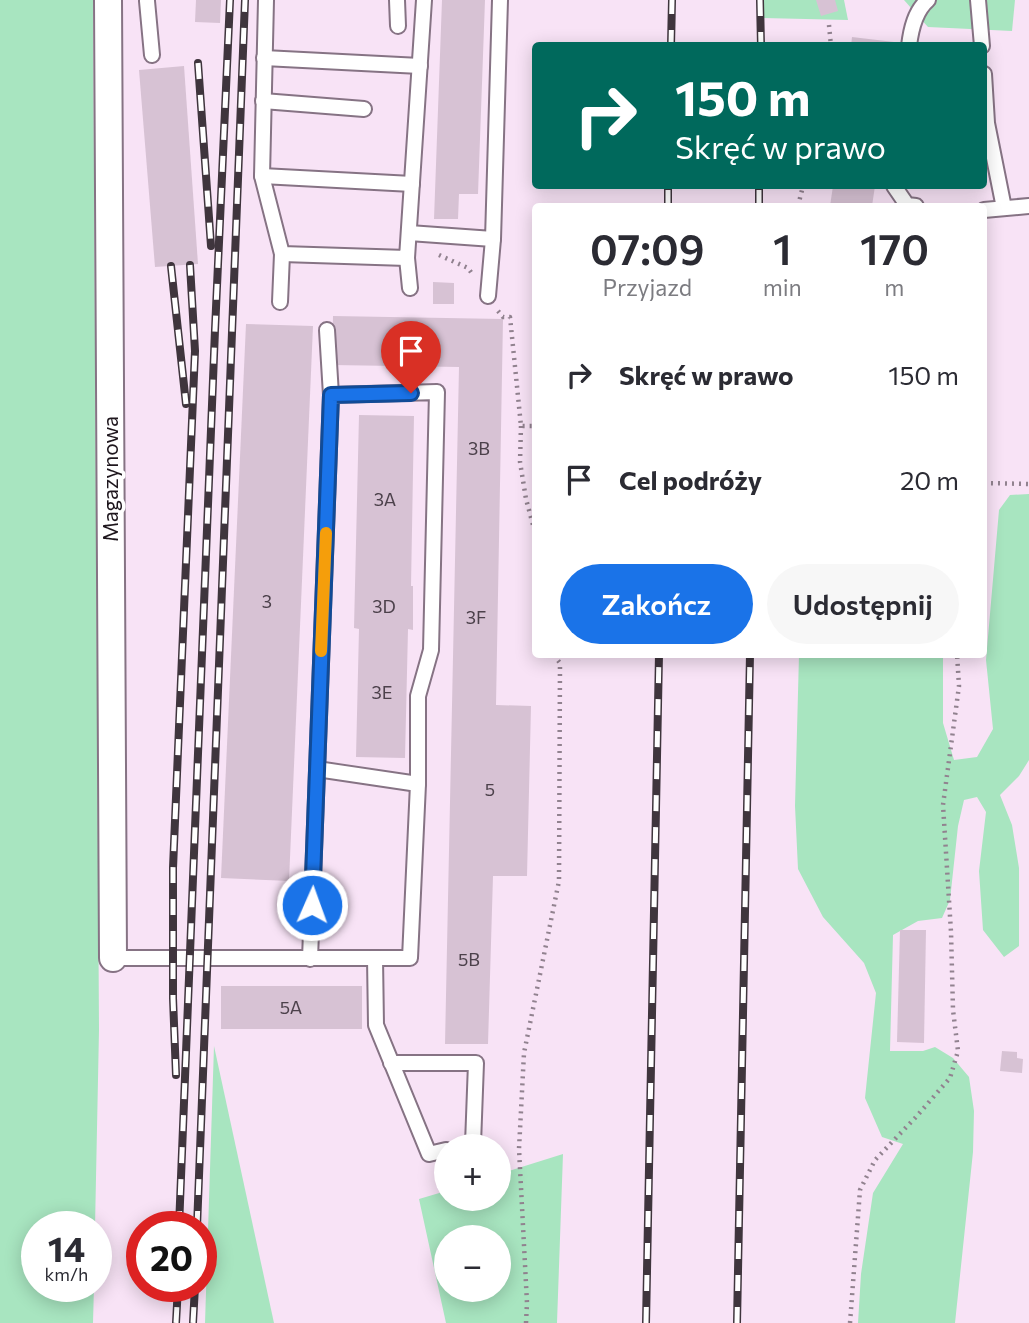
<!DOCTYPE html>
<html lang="pl">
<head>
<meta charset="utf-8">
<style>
  body { margin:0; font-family:Commissioner,sans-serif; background:#f7f7f7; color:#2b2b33; height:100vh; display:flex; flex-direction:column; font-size:26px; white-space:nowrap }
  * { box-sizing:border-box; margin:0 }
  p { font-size:23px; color:#7c7c81 }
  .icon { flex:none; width:38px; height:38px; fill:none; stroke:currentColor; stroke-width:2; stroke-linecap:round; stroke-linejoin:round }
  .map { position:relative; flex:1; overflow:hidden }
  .panel { position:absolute; left:532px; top:203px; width:455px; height:455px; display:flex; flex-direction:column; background:#fff; border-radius:7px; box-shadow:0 4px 18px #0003 }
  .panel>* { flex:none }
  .top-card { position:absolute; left:532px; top:42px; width:455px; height:147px; border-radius:7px; box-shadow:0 4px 18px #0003; background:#00695c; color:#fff; overflow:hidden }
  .fabs { position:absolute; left:434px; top:1134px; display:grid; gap:14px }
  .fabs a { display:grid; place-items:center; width:77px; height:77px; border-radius:50%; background:#fff; box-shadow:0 4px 18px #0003; font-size:35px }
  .speed { position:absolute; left:21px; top:1211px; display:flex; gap:14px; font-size:35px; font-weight:700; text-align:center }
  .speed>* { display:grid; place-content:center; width:91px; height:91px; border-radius:50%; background:#fff; box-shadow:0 4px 18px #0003; line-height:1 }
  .speed small { font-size:18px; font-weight:400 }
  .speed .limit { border:10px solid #d22; background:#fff; color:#111 }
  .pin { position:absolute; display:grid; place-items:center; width:60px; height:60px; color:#fff; margin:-72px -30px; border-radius:50% 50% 50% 0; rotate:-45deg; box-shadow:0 0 7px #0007 }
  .pin .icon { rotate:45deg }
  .me { position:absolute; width:77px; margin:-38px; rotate:2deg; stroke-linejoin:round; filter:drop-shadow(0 0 5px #0008) }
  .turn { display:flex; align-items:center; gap:24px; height:147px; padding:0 28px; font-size:32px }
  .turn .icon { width:91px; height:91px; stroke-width:2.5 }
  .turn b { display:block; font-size:49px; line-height:60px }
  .eta { display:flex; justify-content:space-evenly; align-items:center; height:119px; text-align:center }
  .eta b { font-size:42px; font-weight:600; line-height:49px }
  .button { display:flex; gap:14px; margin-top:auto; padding:14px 28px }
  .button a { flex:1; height:80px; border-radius:42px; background:#1a73e8; color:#fff; font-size:28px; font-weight:600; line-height:80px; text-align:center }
  .button a+a { background:#f7f7f7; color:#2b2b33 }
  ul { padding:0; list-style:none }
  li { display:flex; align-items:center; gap:21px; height:105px; padding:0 28px }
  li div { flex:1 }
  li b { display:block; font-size:26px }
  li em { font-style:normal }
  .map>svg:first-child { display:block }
  .green { fill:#a8e5c0; fill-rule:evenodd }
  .building { fill:#d7c2d4 }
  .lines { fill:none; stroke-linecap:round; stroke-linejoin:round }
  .lane-casing { stroke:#867384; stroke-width:18 }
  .street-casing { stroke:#867384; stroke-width:30 }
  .path { stroke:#91828f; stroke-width:4.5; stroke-dasharray:2 5; stroke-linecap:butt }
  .lane { stroke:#fff; stroke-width:14 }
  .street { stroke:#fff; stroke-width:26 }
  .rail-casing { stroke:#3f353d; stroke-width:8 }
  .rail { stroke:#fff; stroke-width:5; stroke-dasharray:16; stroke-linecap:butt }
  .route-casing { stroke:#114b97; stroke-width:18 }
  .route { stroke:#1a73e8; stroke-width:12 }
  .slow { stroke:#f59e0b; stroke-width:12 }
  .labels { text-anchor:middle; stroke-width:7; stroke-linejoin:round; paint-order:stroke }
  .number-label { font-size:18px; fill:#4c414b }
  .street-label { font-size:21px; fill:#1e161d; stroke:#fff }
</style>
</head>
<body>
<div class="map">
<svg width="1029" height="1323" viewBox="0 0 1029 1323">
  <rect width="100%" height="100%" fill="#f8e3f6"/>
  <!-- green -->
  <g class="green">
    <path d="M0,0H93L99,1030L95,1227H37V1286H94L93,1323H0Z"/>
    <path d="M762,0H844L848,20L763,18Z"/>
    <path d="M904,0H1015L1012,31L928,27Z"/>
    <path d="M1029,494V760L1019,776L1000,795L1012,825L1019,868V946L1004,957L983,930L979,871L986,812L977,797L964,800L958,826L950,900L942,918L918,921L893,935L890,1051H923L935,1047L953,1058L969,1077L974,1111L973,1152L955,1323H858L861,1274L873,1193L903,1144L882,1137L865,1098L876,993L864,963L823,917L798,869L795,806L799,655H943V723L954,760L977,757L993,729L986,660L999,510L1010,495Z"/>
    <path d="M214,1046L274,1323H205Z"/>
    <path d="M563,1154L557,1323H446L419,1199L446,1191V1199H499V1174ZM499,1237V1290H446V1237Z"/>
  </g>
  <!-- building -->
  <g class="building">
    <path d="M196,0H221L220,23L195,22Z"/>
    <path d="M442,0H485L478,194H459L458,219H434Z"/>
    <path d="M816,0H835L838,11L821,16Z"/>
    <path d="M852,37L894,42V46H851Z"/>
    <path d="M184,66L198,264L155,267L139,70Z"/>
    <path d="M833,186H875L872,206H830Z"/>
    <path d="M433,282L454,283V304H433Z"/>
    <path d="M333,316L503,319L496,705L531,706L527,876H493L488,1044H445L459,367L332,365Z"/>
    <path d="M246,324L313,326L289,881L221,878Z"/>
    <path d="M359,415L414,416L411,586H413V630L408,629L405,758L356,757L359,629L354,628Z"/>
    <path d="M900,930H926L924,1043L897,1042Z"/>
    <rect x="221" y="986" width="141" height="43"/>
    <path d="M1002,1051L1017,1052V1058L1023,1059L1022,1073L1000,1071Z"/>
  </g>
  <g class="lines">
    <!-- lane casing -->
    <g class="lane-casing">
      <g id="lane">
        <path d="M266,0L262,176L282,254L407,258L424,0"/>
        <path d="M397,0L398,26"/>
        <path d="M978,0L982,46"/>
        <path d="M147,1L152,55"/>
        <path d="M909,46C911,29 915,11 928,0"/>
        <path d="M264,58L420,66"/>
        <path d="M984,74L987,123L1004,208"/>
        <path d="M263,101L364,109"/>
        <path d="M262,176L412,184"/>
        <path d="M894,186L907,205L916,206"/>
        <path d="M984,210L1029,206"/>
        <path d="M409,233L493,239L500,0"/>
        <path d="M407,258L410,288"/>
        <path d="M488,296L493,239"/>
        <path d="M280,302L282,254"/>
        <path d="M327,330L331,395"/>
        <path d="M317,769L418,784"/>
        <path d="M113,958H410L418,784V696L431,650L437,392L331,395L310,959"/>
        <path d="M375,958L376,1025L429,1154L446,1150"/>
        <path d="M391,1063H476L473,1144L463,1146"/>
      </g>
    </g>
    <!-- street casing -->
    <g class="street-casing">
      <path id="street" d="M108,0L113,958"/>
    </g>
    <!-- path -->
    <g class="path">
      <path d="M829,25L831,46"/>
      <path d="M798,206L803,186"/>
      <path d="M439,255L468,268L473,275"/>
      <path d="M498,311L503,317H510L521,426H536"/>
      <path d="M521,426L520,462L526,499L536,536"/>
      <path d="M984,483L1029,484"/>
      <path d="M526,1323L527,1303L519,1149L524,1053L559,881L560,663L553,654"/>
      <path d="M850,1323L860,1190L875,1160L915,1118L950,1078L958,1051L953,1010L951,932L943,805L959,686L957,654"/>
    </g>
    <!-- lane -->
    <use href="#lane" class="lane"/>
    <!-- street -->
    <use href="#street" class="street"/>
    <!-- rail casing -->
    <g class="rail-casing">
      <g id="rail">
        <path d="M760,0L761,46"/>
        <path d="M671,46L672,0"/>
        <path d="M198,63L211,246"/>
        <path d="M668,206V186"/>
        <path d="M759,206V186"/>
        <path d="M171,266L186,404"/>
        <path d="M176,1075L173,998V868L195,351L190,265"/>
        <path d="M179,1227L215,330L230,0"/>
        <path d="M197,1227L245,0"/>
        <path d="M176,1323L178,1286"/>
        <path d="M193,1323L195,1286"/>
        <path d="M646,1323L659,654"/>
        <path d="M737,1323L750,654"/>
      </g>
    </g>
    <!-- rail -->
    <use href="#rail" class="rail"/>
  </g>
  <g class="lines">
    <!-- route casing -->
    <g class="route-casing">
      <path id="route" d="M312,905L331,395L411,393"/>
    </g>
    <!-- route -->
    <use href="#route" class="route"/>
    <!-- slow -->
    <path class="slow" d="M321,651L326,533"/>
  </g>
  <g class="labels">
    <!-- number labels -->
    <g class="number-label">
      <text x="479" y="455">3B</text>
      <text x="385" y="506">3A</text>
      <text x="267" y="608">3</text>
      <text x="384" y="613">3D</text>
      <text x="476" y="624">3F</text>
      <text x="382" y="699">3E</text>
      <text x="490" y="796">5</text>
      <text x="469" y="966">5B</text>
      <text x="291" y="1014">5A</text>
    </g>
    <!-- street labels -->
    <g class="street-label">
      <text transform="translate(111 479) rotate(-90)" y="7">Magazynowa</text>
    </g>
  </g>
</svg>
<div class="fabs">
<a>+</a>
<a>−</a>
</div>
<div class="speed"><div>14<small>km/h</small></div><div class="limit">20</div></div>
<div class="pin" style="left:411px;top:393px;background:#d93025"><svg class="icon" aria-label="arrive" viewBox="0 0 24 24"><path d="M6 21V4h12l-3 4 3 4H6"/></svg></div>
<svg class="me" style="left:312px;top:905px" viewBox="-20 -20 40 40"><circle r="17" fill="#1a73e8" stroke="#fff" stroke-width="3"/><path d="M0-11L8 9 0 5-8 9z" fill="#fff"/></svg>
<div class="top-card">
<div class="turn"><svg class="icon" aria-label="right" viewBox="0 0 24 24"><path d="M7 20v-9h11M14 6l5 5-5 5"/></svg><div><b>150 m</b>Skręć w prawo</div></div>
</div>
<section class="panel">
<div class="eta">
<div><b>07:09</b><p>Przyjazd</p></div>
<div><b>1</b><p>min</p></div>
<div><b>170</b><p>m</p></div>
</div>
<ul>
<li><svg class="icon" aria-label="right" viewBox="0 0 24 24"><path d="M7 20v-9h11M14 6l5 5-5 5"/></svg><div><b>Skręć w prawo</b></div><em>150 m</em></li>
<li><svg class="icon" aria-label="arrive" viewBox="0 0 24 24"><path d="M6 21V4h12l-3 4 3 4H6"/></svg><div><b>Cel podróży</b></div><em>20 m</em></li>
</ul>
<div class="button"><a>Zakończ</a><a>Udostępnij</a></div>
</section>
</div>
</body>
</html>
